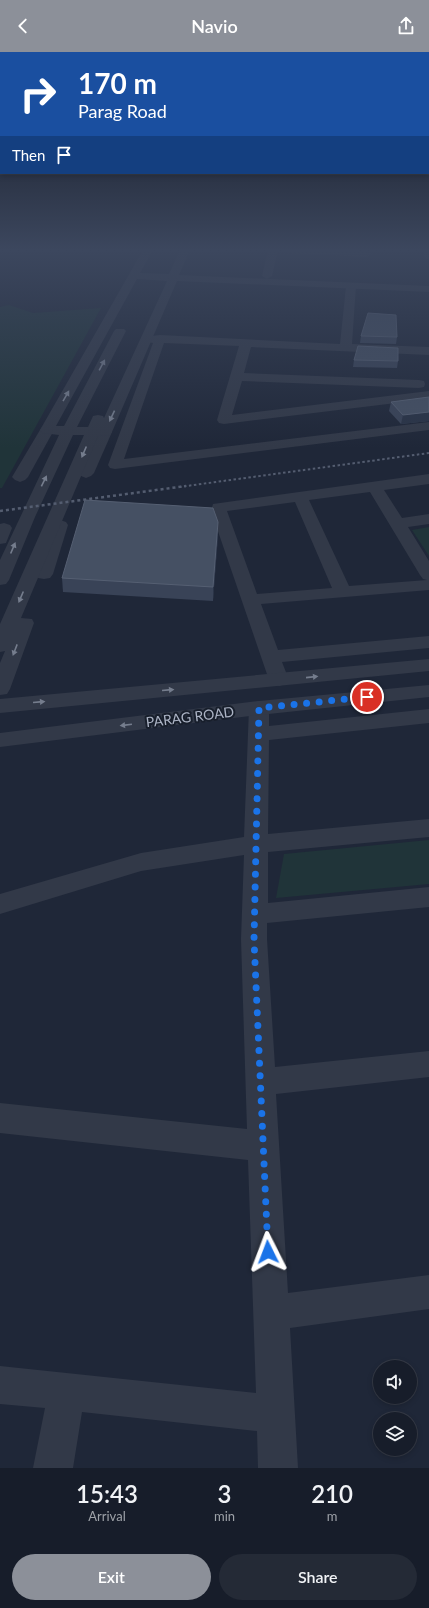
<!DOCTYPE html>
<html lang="en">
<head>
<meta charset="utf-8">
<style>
  body { margin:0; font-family:Lato,sans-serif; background:#242a36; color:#f1f3f6; height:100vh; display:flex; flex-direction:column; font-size:15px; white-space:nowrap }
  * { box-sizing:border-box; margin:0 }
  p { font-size:13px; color:#9ea2a8 }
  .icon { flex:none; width:22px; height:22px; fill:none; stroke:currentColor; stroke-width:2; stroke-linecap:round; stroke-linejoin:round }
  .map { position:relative; height:1416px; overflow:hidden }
  .side { display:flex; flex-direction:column; background:#171d2a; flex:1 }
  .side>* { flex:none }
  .hud { position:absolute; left:0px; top:0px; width:429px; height:122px; box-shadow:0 2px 6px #0003,0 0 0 1px #363b47; background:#1a4fa0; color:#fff; overflow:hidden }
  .fabs { position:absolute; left:373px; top:1308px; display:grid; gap:8px }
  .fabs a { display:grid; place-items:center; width:44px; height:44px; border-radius:50%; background:#171d2a; box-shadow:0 2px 6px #0003,0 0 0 1px #363b47; font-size:20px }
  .pin { position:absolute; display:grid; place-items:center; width:34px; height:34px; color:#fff; margin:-17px; border:2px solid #fff; border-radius:50%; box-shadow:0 1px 4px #0007 }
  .me { position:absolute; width:44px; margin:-22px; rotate:357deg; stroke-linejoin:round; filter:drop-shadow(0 0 3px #0008) }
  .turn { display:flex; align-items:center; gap:14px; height:84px; padding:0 12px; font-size:18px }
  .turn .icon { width:52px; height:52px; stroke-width:2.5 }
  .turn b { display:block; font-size:28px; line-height:34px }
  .then { display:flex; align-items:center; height:38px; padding:0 12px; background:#0003; gap:8px; font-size:15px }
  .eta { display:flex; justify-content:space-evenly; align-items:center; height:68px; text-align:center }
  .eta b { font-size:24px; font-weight:600; line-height:28px }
  .action { display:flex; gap:8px; margin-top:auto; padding:8px 12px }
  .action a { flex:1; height:46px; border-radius:24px; background:#8c9099; color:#fff; font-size:16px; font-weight:600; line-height:46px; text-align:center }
  .action a+a { background:#242a36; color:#f1f3f6 }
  header { display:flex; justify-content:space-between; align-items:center; height:52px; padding:0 12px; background:#8c9099; color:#fff; font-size:18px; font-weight:600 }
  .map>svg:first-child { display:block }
  .green { fill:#203439 }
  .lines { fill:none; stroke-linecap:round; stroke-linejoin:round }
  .minor { fill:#323948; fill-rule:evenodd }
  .tertiary { fill:#323948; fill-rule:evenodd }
  .rail-far1 { stroke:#545d70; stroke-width:2; stroke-dasharray:2.5 2.5; stroke-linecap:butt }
  .rail { stroke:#545d70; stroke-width:2.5; stroke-dasharray:3 3; stroke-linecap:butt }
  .wall { fill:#394357 }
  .shaded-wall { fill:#293346 }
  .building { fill:#455063; stroke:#555f72 }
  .oneway { fill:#757d8d }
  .route { stroke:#1a73e8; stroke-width:7; stroke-dasharray:0 12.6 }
  .labels { text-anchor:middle; stroke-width:4; stroke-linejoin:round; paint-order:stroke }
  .street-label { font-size:14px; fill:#acb4c5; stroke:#181f2c }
</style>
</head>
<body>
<header><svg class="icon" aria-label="back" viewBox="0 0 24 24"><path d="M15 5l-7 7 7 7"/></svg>Navio<svg class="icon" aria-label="share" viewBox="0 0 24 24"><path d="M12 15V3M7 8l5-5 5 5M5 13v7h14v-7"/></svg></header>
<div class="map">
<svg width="429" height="1416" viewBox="0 0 429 1416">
  <rect width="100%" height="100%" fill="#1f2738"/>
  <!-- green -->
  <g class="green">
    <path d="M9,253L33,261L101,256L2,436H0V255Z"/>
    <path d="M429,475V504L412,478Z"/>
    <path d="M429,788V832L276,846L284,802Z"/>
  </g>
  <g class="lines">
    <!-- minor -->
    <g class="minor">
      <path d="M268,198H278L272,224L267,227L262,224Z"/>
      <path d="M284,198C298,198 366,196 372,202L367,205L289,201Z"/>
      <path d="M423,198H429V208L424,205Z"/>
      <path d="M351,231L356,234L352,292L429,295V303L251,295L244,321L419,328L424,329L425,332L424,335L419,336L242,329L232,363L429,339V347L224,372L219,371L217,368L239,294L164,291L124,407L429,370V378L115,417L110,416L108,413L153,291L143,289L141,287L143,285L160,283L340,292L346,234Z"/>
      <path d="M47,374L52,375L54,378L28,425L25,428L20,430L15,428L12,425L40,378L42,375Z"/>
      <path d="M105,376L110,377L112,380L94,421L91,424L86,426L81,424L78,421L98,380L100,377Z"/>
      <path d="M429,422V432L384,438L402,466L429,462V472L408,475L429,509V538L261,552L278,598L429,584V596L282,610L289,628L286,632L279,634L272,632L269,628L211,459L213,452ZM370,440L420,523L423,527L427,528L349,534L309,448ZM295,450L332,536L257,542L227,459Z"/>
      <path d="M60,468L66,470L68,473L53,522L50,526L44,527L38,526L35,522L52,473L54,470Z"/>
      <path d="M4,471L10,473L12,476L6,491L0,492V472Z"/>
      <path d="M259,649L266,651L269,656V674L429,657V671L269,688L268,782L429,767V785L268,800V851L429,835V855L267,871V887L275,1015L429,999V1025L276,1042L288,1241L429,1223V1257L290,1276L298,1416H258L257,1379L82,1360L73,1416H33L45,1356L0,1352V1314L256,1341L248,1108L0,1081V1051L247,1077L241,887L244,803L141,819L0,862V842L141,801L244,785L249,656L252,651Z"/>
    </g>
    <!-- tertiary -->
    <g class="tertiary">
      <path d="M143,198H153L140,221L169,222L180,198H190L179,223L429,234V240L177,229L112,380L110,383L98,384L21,566L32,567L34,571L10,637L7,642L0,643V611L5,599L0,600V572L84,383H73L35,465L9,528L6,532L0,533V508L59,383L42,381L40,378ZM137,227L167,229L104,366L103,364L98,363L93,364L88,375H77L126,279L124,277H116L114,279L64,374H56Z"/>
      <path d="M429,607V619L0,661V647Z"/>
      <path d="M429,633V645L259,663L0,695V681L259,649Z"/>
    </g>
    <!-- rail-far1 -->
    <path class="rail-far1" d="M179,435L429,401"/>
    <!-- rail -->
    <path class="rail" d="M0,459L186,434"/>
  </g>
  <!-- wall -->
  <g class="wall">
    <path d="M361,284L397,285L396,292L360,291Z"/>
    <path d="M354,308L398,309L397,316L353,315Z"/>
    <path d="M429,345V369L401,372L389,359L391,350Z"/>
    <path d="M218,484L213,549L63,540L62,526Z"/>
  </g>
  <!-- shaded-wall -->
  <g class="shaded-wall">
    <path d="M429,360V369L401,372L403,363Z"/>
    <path d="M218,470V484L213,549V535Z"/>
  </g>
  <!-- building -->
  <g class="building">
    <path d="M368,261L396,263L397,285L361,284Z"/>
    <path d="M358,294L398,296V309L354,308Z"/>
    <path d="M429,345V360L403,363L391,350Z"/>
    <path d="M85,448L213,456L218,470L213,535L62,526Z"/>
  </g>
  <!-- one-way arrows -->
  <defs><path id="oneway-solid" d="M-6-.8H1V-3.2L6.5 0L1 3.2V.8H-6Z"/></defs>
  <g class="oneway">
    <use href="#oneway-solid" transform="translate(102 313) rotate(-62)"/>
    <use href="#oneway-solid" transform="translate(66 344) rotate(-60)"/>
    <use href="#oneway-solid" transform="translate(112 364) rotate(115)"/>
    <use href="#oneway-solid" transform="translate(84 400) rotate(113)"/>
    <use href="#oneway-solid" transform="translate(44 429) rotate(-64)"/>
    <use href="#oneway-solid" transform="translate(13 496) rotate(-67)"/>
    <use href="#oneway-solid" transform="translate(21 545) rotate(113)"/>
    <use href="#oneway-solid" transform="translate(15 598) rotate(111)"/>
    <use href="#oneway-solid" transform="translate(312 625) rotate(-6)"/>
    <use href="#oneway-solid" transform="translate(168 638) rotate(-5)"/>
    <use href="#oneway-solid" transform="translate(39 650) rotate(-5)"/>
    <use href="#oneway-solid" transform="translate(126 673) rotate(173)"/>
  </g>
  <!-- sky -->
  <linearGradient id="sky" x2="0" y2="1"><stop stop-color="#11151f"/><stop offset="0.5" stop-color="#3c475e"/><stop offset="1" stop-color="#3c475e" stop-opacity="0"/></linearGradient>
  <rect width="429" height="396" fill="url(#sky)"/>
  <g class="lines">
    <!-- route -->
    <path class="route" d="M268,1200L254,888L259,656L367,645"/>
  </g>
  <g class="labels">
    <!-- street labels -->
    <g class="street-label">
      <text transform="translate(190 665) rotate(-7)" y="5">PARAG ROAD</text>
    </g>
  </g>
</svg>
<div class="fabs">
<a><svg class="icon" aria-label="sound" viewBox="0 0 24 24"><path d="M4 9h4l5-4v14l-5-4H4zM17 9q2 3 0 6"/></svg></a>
<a><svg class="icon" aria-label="layers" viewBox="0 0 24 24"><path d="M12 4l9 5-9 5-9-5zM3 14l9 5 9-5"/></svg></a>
</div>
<div class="pin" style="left:367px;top:645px;background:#d93025"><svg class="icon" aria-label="arrive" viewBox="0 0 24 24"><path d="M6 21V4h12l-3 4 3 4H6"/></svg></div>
<svg class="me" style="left:268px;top:1200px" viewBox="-20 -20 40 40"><path d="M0-17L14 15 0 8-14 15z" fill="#1a73e8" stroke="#fff" stroke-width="4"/></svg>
<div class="hud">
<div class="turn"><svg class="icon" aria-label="right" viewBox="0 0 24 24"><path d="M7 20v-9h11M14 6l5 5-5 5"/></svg><div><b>170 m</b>Parag Road</div></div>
<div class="then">Then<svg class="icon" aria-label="arrive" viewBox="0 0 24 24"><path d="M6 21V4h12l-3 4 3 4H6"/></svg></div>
</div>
</div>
<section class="side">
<div class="eta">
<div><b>15:43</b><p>Arrival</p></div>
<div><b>3</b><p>min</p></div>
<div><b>210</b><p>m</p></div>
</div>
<div class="action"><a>Exit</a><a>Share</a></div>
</section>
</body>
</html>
